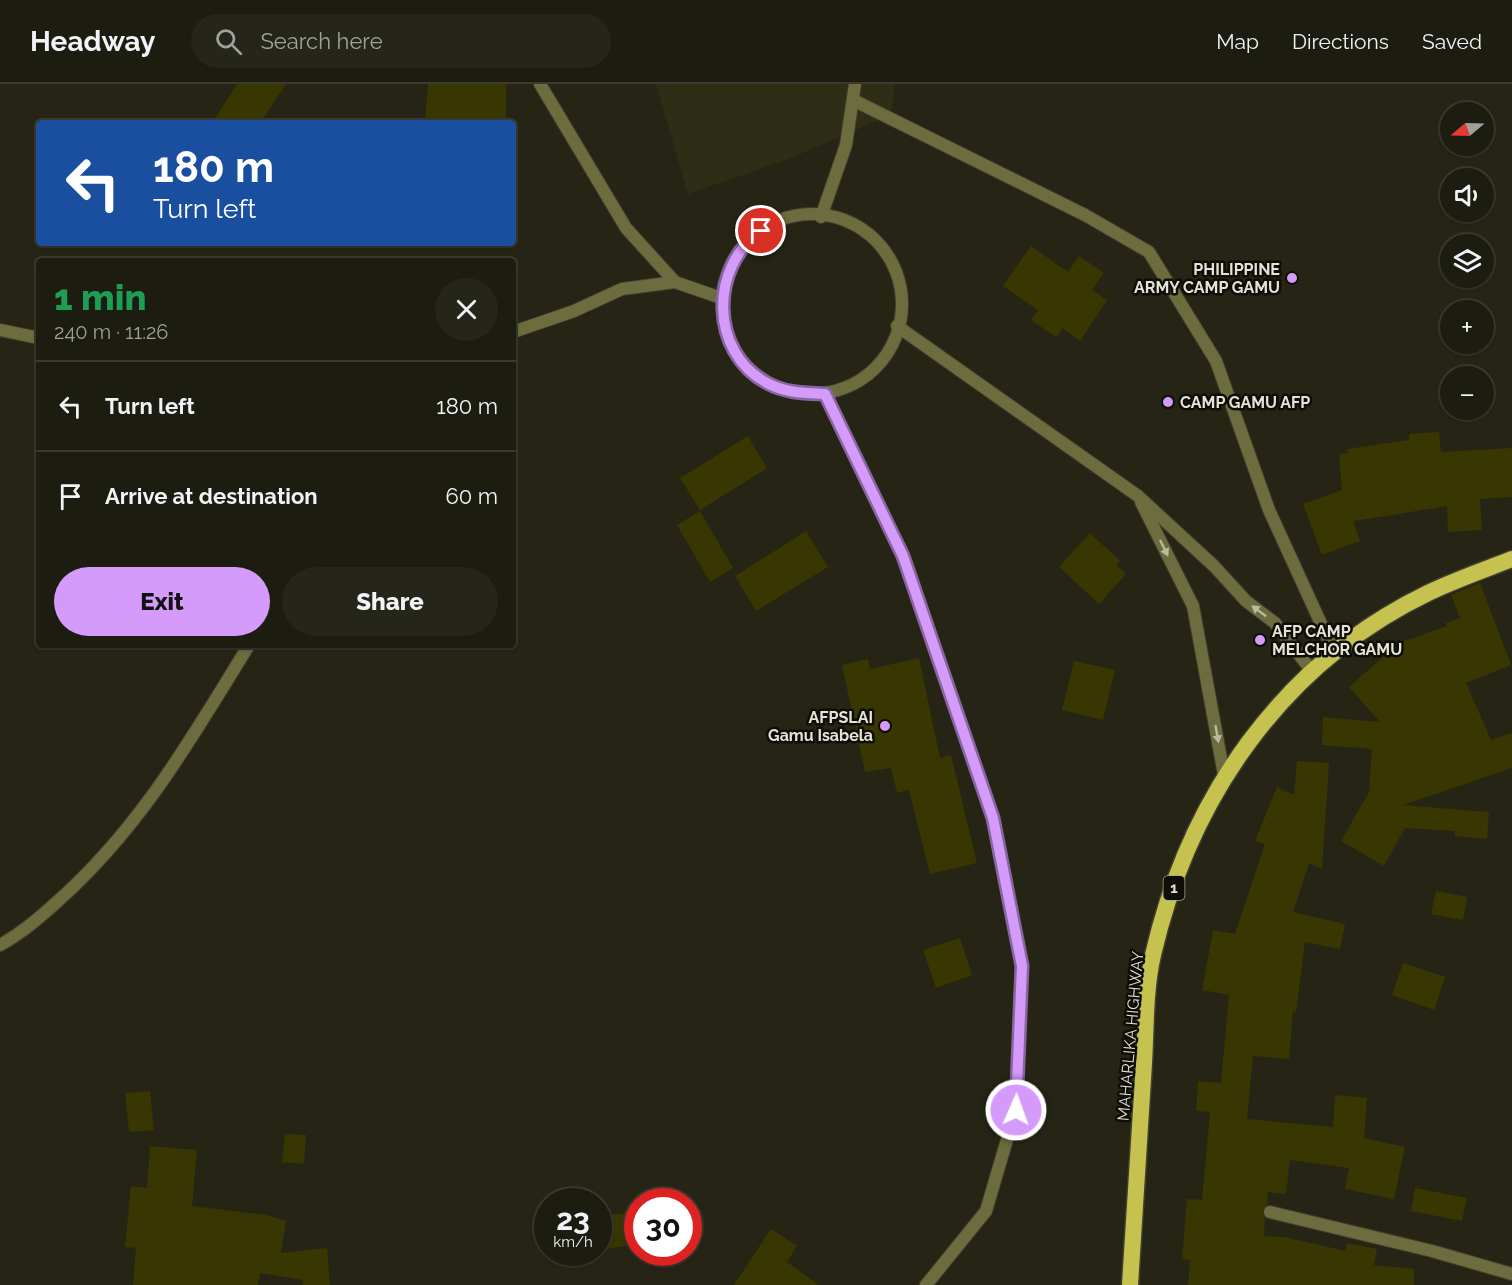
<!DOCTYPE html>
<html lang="en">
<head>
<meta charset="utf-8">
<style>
  body { margin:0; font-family:Raleway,sans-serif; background:#252519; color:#f1f3f6; height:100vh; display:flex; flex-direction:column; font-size:22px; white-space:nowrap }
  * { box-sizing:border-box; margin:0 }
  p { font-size:20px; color:#a0a19f }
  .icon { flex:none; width:33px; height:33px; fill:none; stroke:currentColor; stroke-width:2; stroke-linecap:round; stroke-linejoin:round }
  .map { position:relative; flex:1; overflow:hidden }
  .drawer { position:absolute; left:36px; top:174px; width:480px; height:390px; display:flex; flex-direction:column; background:#1c1c10; border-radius:6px; box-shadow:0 2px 4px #0004,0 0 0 2px #3a3a30 }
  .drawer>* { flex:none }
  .top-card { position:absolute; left:36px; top:36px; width:480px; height:126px; border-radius:6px; box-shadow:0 2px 4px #0004,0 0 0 2px #3a3a30; background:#1a4fa0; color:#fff; overflow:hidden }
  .needle { width:39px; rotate:251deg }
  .fabs { position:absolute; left:1440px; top:18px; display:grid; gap:12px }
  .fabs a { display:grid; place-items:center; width:54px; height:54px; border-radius:50%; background:#1c1c10; box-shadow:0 2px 4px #0004,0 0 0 2px #3a3a30; font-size:30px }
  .speed { position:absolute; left:534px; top:1104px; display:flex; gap:12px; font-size:30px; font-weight:700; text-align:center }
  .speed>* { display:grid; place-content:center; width:78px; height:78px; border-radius:50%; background:#1c1c10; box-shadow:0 2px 4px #0004,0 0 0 2px #3a3a30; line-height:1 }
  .speed small { font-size:15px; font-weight:400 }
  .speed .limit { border:9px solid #d22; background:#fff; color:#111 }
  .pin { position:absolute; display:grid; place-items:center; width:51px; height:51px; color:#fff; margin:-26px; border:3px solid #fff; border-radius:50%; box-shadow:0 2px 6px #0007 }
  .me { position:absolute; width:66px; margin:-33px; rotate:2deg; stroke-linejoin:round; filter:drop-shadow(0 0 4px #0008) }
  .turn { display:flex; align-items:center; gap:21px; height:126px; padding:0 18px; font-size:27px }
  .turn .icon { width:78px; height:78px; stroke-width:2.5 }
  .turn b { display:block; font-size:42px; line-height:51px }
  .round { display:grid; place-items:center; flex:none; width:63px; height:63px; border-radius:32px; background:#252519 }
  .overview { display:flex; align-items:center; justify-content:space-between; height:102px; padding:0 18px }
  h1 { font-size:36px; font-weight:800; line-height:45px; color:#1e9e55 }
  .action { display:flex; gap:12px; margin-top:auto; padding:12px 18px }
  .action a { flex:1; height:69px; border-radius:36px; background:#d59bfb; color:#111; font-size:24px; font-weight:800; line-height:69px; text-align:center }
  .action a+a { background:#252519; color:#f1f3f6 }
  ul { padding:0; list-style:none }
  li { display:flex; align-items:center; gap:18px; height:90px; padding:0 18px; border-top:2px solid #3a3a30 }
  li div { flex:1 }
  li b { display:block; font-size:22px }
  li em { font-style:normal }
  header { display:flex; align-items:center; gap:36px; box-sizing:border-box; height:84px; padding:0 30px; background:#1c1c10; border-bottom:2px solid #3a3a30 }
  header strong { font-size:28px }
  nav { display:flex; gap:33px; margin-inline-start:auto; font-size:21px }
  .search { width:420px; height:54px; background:#252519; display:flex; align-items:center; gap:15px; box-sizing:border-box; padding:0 21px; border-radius:33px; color:#a0a19f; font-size:22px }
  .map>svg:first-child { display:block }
  .built { fill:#2e2d16 }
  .building { fill:#383601 }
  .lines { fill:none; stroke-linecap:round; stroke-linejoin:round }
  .minor-casing { stroke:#404030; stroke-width:14 }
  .tertiary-casing { stroke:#404030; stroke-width:14 }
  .trunk-casing { stroke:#404030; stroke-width:19 }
  .minor { stroke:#6d6c3e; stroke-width:12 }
  .tertiary { stroke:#6d6c3e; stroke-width:12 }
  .trunk { stroke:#c6c24f; stroke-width:16 }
  .oneway { fill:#bab9a2 }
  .route-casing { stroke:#8a65a3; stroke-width:15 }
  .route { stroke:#d59bfb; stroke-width:10 }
  .poi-dot { fill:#d59bfb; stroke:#0e0e07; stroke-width:2 }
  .labels { text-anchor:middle; stroke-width:5; stroke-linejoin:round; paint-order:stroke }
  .shield { fill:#0e0e07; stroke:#a3a399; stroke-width:1.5 }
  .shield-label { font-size:15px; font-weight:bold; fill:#e3e3d8 }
  .poi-label { font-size:16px; font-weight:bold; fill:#e3e3d8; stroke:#0e0e07; text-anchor:end }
  .street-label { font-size:16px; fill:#e3e3d8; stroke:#0e0e07 }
</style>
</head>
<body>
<header>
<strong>Headway</strong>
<div class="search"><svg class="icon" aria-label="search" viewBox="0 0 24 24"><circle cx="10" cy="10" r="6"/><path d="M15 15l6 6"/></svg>Search here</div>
<nav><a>Map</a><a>Directions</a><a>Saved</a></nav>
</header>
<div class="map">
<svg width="1512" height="1201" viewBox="0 0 1512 1201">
  <rect width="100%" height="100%" fill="#262515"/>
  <!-- built -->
  <path class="built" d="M656,0H895L891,31L786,76L688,110Z"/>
  <!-- building -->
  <g class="building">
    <path d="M237,0H286L260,39H212Z"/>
    <path d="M428,0H506V39H425Z"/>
    <path d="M1031,162L1068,188L1079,172L1104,189L1092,206L1107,216L1080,257L1063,244L1056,253L1031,236L1038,226L1003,202Z"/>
    <path d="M1439,348L1441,368L1512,364V413L1480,415L1482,446L1448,448L1447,422L1393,431L1353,437L1360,457L1322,471L1303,420L1342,406L1339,370L1348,369L1347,365L1409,356V350Z"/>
    <path d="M748,352L767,384L700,426L680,394Z"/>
    <path d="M700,427L733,484L710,498L677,441Z"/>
    <path d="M806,447L828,483L756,527L735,492Z"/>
    <path d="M1090,449L1120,477L1116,481L1126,490L1099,520L1059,483Z"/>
    <path d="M1480,499L1511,581L1466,599L1491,656L1512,649V684L1403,721L1489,728L1487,755L1455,752V747L1405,744L1384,782L1341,757L1369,708L1372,665L1322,661L1323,633L1380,638L1349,603L1399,559L1447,542L1446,539L1460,534L1451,511Z"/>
    <path d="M919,574L940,674L951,671L977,779L930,790L909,706L897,709L891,684L865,688L842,581L868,575L870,585Z"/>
    <path d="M1074,577L1115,586L1103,636L1062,626Z"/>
    <path d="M1297,677L1329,679L1322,785L1309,779L1293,828L1345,840L1340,865L1305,858L1296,928L1293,927L1289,975L1253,972L1247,1035L1333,1043L1335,1011L1367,1014L1364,1054L1405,1063L1394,1115L1345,1105L1349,1084L1290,1076L1286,1110L1268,1108L1267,1121L1262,1127L1265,1135L1264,1152L1284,1153L1346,1167L1347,1159L1377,1165L1374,1181L1414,1185V1201H1188L1190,1176L1182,1175L1187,1115L1202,1116L1210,1028L1196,1027L1198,997L1221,999L1229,911L1202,906L1213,846L1235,850L1265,760L1255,757L1277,703L1294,711Z"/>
    <path d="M1436,807L1467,813L1463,836L1431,830Z"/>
    <path d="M960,854L972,891L936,904L923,866Z"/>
    <path d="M1403,879L1445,893L1434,926L1392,911Z"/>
    <path d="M150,1007L154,1046L129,1048L125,1009Z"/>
    <path d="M285,1050L306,1051L304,1080L282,1078Z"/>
    <path d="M150,1062L197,1066L192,1122L266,1131L286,1137L281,1169L327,1164L330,1201H303L302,1196L260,1189L258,1201H133L136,1164L125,1163L131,1102L147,1104Z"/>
    <path d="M1415,1104L1467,1114L1462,1137L1411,1127Z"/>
    <path d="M638,1127V1160L598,1166V1133Z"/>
    <path d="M771,1145L797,1162L787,1178L819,1201H734Z"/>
  </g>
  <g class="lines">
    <!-- minor casing -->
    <g class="minor-casing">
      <g id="minor">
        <path d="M853,16L1085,131L1149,168L1216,277L1269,426L1334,568"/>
        <path d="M0,246L39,254"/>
        <path d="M513,248L574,227L622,205L675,198"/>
        <path d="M825,310L903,472L993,733L1022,882L1016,1025L986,1127L926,1201"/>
        <path d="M0,861C22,849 39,834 58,817C141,743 191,655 249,561"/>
        <path d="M1270,1128L1432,1167L1512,1190"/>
      </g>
    </g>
    <!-- tertiary casing -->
    <g class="tertiary-casing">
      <g id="tertiary">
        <path d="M540,0L626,144L675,198L724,215"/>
        <circle cx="812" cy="220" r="90"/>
        <path d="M821,133L846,61L855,0"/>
        <path d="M897,242L1138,412L1214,482L1246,517L1275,539L1311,586"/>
        <path d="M1141,418L1193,522L1224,691"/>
      </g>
    </g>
    <!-- trunk casing -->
    <g class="trunk-casing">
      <path id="trunk" d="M1130,1201C1134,1127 1139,1053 1144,979C1146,945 1145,905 1153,871C1189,715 1281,580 1428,509C1455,496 1484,486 1512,475"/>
    </g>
    <!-- minor -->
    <use href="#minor" class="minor"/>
    <!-- tertiary -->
    <use href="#tertiary" class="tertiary"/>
    <!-- trunk -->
    <use href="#trunk" class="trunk"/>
  </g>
  <!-- one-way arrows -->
  <defs><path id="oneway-solid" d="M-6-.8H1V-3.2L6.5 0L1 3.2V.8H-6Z" transform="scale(1.5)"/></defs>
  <g class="oneway">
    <use href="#oneway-solid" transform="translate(1164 464) rotate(64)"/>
    <use href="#oneway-solid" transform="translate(1259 527) rotate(-143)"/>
    <use href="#oneway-solid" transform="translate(1217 650) rotate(80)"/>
  </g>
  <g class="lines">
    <!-- route casing -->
    <g class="route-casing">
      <path id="route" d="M761,147C710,182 709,268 767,299C785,309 805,309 825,310L903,472L993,734L1022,882L1016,1026"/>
    </g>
    <!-- route -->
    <use href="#route" class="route"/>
  </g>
  <!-- markers -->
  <g class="poi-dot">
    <circle cx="1292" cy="194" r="6"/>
    <circle cx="1168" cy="318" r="6"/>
    <circle cx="1260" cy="556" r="6"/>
    <circle cx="885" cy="642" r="6"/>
  </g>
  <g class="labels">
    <!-- shield labels -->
    <rect class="shield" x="1163.5" y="792" width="21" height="24" rx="4.5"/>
    <g class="shield-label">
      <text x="1174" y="809">1</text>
    </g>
    <!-- poi labels -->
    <g class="poi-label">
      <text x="1280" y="191">PHILIPPINE<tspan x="1280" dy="18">ARMY CAMP GAMU</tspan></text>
      <text x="1180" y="324" text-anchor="start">CAMP GAMU AFP</text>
      <text x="1272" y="553" text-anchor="start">AFP CAMP<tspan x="1272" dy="18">MELCHOR GAMU</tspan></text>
      <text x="873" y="639">AFPSLAI<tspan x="873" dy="18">Gamu Isabela</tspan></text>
    </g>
    <!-- street labels -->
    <g class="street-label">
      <text transform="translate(1130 952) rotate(-85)" y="6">MAHARLIKA HIGHWAY</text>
    </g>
  </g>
</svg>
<div class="fabs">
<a><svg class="needle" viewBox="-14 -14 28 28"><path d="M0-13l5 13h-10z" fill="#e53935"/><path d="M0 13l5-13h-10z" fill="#a0a19f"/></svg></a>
<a><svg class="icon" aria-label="sound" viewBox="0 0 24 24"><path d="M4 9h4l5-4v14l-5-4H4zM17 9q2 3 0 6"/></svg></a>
<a><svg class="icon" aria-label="layers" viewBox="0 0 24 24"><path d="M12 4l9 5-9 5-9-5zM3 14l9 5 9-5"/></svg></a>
<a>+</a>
<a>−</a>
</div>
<div class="speed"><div>23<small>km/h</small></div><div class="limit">30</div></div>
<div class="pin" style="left:761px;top:147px;background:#d93025"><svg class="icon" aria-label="arrive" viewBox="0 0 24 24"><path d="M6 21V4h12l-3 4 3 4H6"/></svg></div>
<svg class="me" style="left:1016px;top:1026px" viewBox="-20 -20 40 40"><circle r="17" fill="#d59bfb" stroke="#fff" stroke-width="3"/><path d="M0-11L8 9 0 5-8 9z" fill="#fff"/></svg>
<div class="top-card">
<div class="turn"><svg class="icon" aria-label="left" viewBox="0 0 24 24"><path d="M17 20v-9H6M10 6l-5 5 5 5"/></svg><div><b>180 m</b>Turn left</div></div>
</div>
<section class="drawer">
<div class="overview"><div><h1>1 min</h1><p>240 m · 11:26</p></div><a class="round"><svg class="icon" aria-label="close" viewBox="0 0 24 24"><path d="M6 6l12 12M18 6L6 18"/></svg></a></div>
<ul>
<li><svg class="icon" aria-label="left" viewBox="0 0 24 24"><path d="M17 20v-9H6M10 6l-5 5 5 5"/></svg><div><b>Turn left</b></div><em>180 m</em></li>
<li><svg class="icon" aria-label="arrive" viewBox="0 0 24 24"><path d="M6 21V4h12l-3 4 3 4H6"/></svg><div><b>Arrive at destination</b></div><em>60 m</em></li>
</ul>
<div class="action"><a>Exit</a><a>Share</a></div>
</section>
</div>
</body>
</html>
